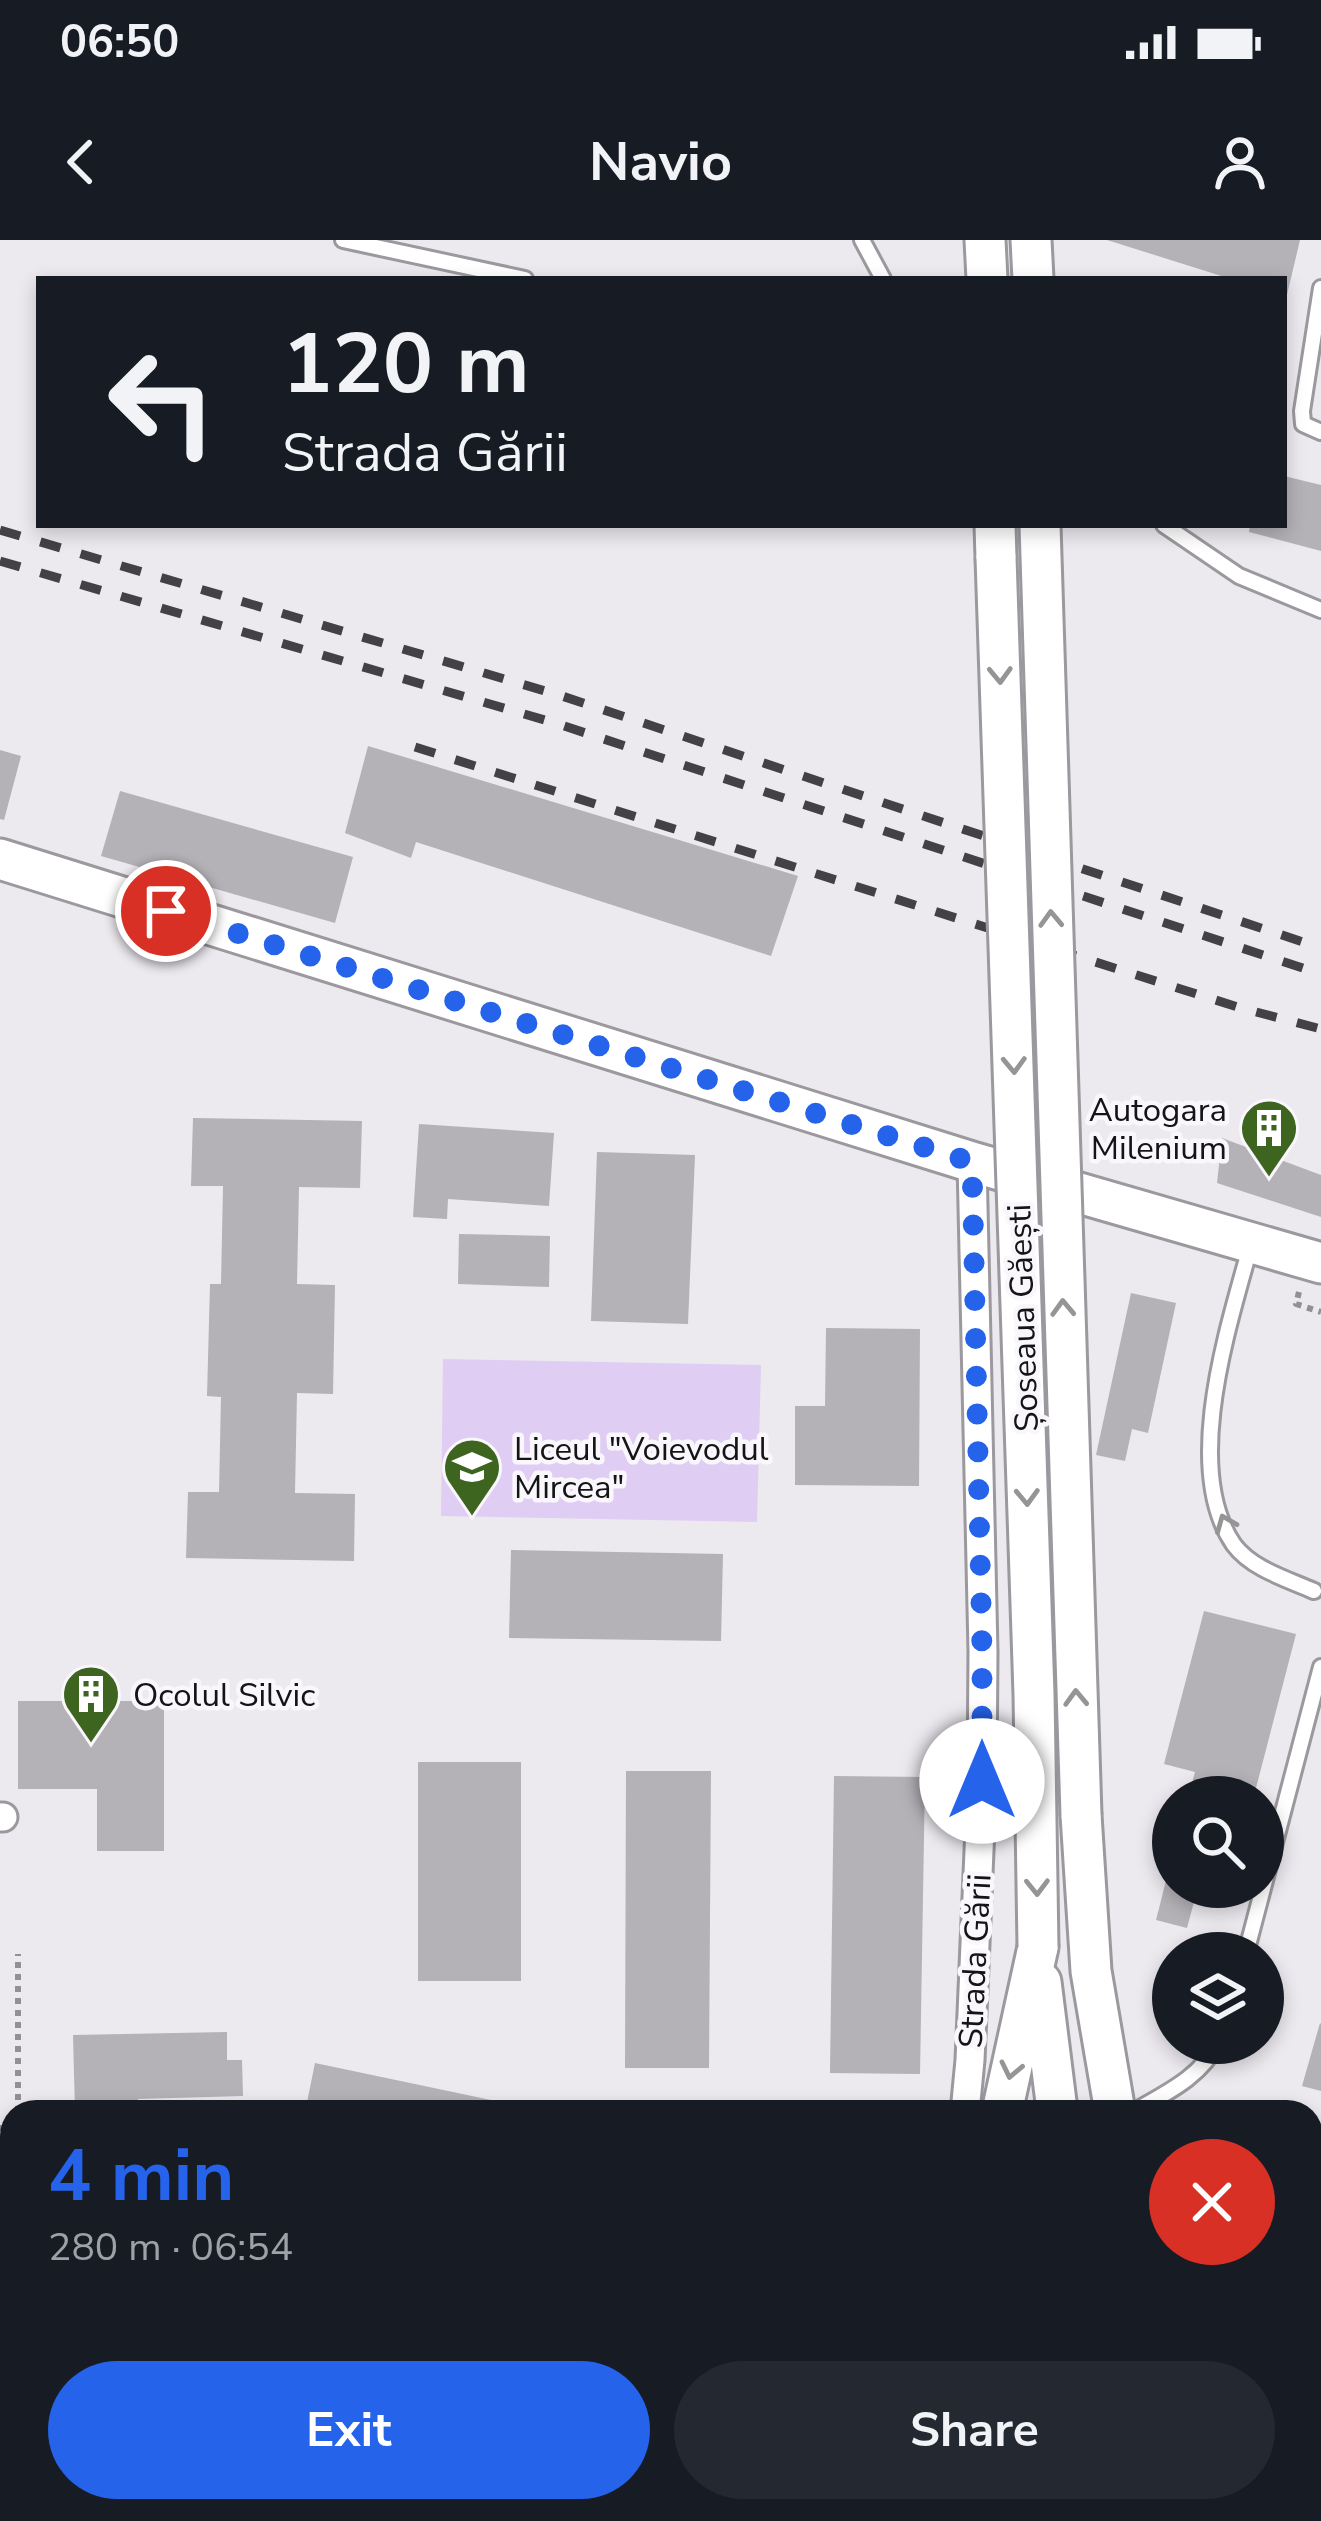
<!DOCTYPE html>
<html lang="en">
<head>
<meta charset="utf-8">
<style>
  body { margin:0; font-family:"Nunito Sans",sans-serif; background:#242831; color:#f1f3f6; height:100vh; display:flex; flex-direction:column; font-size:45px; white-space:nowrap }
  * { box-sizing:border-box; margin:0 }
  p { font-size:39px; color:#9ea1a6 }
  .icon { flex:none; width:66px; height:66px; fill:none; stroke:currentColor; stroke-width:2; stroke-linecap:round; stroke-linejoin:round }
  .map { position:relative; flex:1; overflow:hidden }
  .panel { position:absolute; left:0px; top:1860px; width:1323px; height:423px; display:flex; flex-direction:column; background:#171b24; border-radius:36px 36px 0 0; box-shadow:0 6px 18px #0003 }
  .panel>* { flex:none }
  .top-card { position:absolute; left:36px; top:36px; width:1251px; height:252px; border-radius:0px; box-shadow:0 6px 18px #0003; background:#171b24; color:#f1f3f6; overflow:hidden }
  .tools { position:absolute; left:1152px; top:1536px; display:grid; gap:24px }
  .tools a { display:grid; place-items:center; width:132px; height:132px; border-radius:50%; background:#171b24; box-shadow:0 6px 18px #0003; font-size:60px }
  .pin { position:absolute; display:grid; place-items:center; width:102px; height:102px; color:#fff; margin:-51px; border:6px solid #fff; border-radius:50%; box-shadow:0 3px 12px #0007 }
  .me { position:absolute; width:132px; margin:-66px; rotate:0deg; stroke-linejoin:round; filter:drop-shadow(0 0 9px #0008) }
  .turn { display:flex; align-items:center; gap:42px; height:252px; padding:0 48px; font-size:54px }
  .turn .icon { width:156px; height:156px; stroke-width:2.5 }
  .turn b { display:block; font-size:84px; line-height:102px }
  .round { display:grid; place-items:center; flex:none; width:126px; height:126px; border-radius:63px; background:#242831 }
  .overview { display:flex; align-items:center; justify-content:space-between; height:204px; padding:0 48px }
  h1 { font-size:72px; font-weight:700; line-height:90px; color:#2563eb }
  .cta { display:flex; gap:24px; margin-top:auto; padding:24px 48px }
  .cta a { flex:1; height:138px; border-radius:72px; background:#2563eb; color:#fff; font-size:48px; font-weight:700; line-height:138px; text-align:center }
  .cta a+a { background:#242831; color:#f1f3f6 }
  .status { display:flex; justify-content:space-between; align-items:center; height:84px; padding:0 60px; background:#171b24; direction:ltr }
  .status svg { height:33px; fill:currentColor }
  header { display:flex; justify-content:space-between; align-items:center; height:156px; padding:0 48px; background:#171b24; font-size:54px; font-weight:700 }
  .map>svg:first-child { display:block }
  .green { fill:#e0cdf3 }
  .building { fill:#b4b1b7 }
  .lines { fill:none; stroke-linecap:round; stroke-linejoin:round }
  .lane-casing { stroke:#9b989e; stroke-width:20 }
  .street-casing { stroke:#9b989e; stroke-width:33 }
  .secondary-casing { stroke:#9b989e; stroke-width:45 }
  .path { stroke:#929094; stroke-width:6; stroke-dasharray:6 6; stroke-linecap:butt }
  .lane { stroke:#fff; stroke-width:14 }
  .street { stroke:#fff; stroke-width:27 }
  .secondary { stroke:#fff; stroke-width:39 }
  .rail { stroke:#434144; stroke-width:9; stroke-dasharray:21 21; stroke-linecap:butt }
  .secondary-bridge-casing { stroke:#9b989e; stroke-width:45; stroke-linecap:butt }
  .secondary-bridge { stroke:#fff; stroke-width:39 }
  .oneway { stroke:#959596 }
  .route { stroke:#2563eb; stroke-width:21; stroke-dasharray:0 37.8 }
  .labels { text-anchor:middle; stroke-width:9; stroke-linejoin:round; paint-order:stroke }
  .poi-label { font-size:33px; fill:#141315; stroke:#f9f6fc; text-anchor:start }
  .street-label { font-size:33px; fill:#141315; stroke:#f9f6fc }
</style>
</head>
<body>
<div class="status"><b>06:50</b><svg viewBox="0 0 49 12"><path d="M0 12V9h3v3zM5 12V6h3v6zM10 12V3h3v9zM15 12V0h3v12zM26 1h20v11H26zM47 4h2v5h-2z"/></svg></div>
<header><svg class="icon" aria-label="back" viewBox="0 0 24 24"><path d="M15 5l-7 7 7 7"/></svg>Navio<svg class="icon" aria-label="person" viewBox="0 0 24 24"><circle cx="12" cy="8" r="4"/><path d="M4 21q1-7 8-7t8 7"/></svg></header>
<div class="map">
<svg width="1321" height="2281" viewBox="0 0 1321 2281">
  <rect width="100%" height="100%" fill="#ece9ef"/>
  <!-- green -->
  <path class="green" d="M443,1119L761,1125L757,1282L441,1276Z"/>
  <!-- building -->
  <g class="building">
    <path d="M1107,0H1300L1286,59L1284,39H1231Z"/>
    <path d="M1284,236L1321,245V311L1249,292L1250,285H1284Z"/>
    <path d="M368,506L798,636L771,716L416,602L411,618L345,593Z"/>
    <path d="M0,510L21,516L4,580L0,579Z"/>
    <path d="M120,551L353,617L335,683L101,616Z"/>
    <path d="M193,878L362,881L360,948L299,947L297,1044L335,1045L333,1154L297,1153L295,1253L355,1254L354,1321L186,1318L188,1252H219L221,1157L207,1156L210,1044H221L223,946H191Z"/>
    <path d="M419,884L554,893L549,966L448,959L447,979L413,977Z"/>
    <path d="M1222,898L1321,935V977L1217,943Z"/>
    <path d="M597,912L695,915L688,1084L591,1081Z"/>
    <path d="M459,994L550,996L549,1047L458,1044Z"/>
    <path d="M1131,1053L1176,1063L1148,1193L1132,1189L1125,1221L1096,1215Z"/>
    <path d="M826,1088L920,1089L919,1246L795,1245V1166H825Z"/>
    <path d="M511,1310L723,1314L721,1401L509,1398Z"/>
    <path d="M1204,1371L1296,1394L1256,1548L1226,1540L1221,1557H1188L1195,1532L1164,1524Z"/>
    <path d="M18,1461H164V1611H97V1549H18Z"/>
    <rect x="418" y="1522" width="103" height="219"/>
    <path d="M626,1531H711L709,1828H625Z"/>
    <path d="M834,1536L925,1537L920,1834L830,1833Z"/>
    <path d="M1171,1621L1173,1647H1198L1187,1688L1156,1680Z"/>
    <path d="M1320,1783L1321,1784V1851L1302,1846Z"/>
    <path d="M227,1792V1820H242L243,1856L138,1859V1872H75L73,1795Z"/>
    <path d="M315,1823L539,1870V1872H305Z"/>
    <path d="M0,2084L12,2087V2174L7,2205L0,2203Z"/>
    <path d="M33,2271H97L95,2281H31Z"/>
    <path d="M162,2271H232L230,2281H161Z"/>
  </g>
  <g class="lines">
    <!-- lane casing -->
    <g class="lane-casing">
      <g id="lane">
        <path d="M343,0L525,39"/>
        <path d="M862,0L883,39"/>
        <path d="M1321,48L1302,171L1303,184L1321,192"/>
        <path d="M1164,285L1239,336L1321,370"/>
        <path d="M1251,1004C1229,1085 1181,1229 1234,1305C1252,1329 1287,1339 1314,1351"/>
        <path d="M1246,1713L1321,1427"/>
        <path d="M1133,1872C1164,1854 1202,1837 1217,1803"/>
      </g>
    </g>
    <!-- street casing -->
    <g class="street-casing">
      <g id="street">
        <path d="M0,1577H3"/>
        <path d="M965,1872L970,1820L982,1541L983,1412L972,922"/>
        <path d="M729,2281L742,2271"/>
      </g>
    </g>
    <!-- secondary casing -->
    <g class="secondary-casing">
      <g id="secondary">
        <path d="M985,0L987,39"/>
        <path d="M1031,0L1033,39"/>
        <path d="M995,285L996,318"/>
        <path d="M0,619L972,922L1321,1023"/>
        <path d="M1081,1575L1091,1731L1114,1866"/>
        <path d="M1041,1742L1057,1870"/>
        <path d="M1002,1872L1038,1707"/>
        <path d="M1311,1983L1321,1986"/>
        <path d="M1311,2031L1321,2034"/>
        <path d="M888,2281L892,2271"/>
        <path d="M928,2281L932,2271"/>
      </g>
    </g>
    <!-- path -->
    <g class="path">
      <path d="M1299,1052L1296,1064L1321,1072"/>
      <path d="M18,1872V1714"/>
      <path d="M0,1888H12"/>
    </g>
    <!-- lane -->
    <use href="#lane" class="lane"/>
    <!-- street -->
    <use href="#street" class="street"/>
    <!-- secondary -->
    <use href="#secondary" class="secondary"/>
    <!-- rail -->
    <g class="rail">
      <path d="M0,290L562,456L1321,708"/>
      <path d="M0,321L555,483L1321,734"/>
      <path d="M415,507L1241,768L1321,789"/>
    </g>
    <!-- secondary-bridge casing -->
    <g class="secondary-bridge-casing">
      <g id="secondary-bridge">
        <path d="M1040,285L1081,1575"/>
        <path d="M996,318L1034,1454L1038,1707"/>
      </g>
    </g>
    <!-- secondary-bridge -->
    <use href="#secondary-bridge" class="secondary-bridge"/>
  </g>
  <!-- one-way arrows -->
  <defs><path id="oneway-chevron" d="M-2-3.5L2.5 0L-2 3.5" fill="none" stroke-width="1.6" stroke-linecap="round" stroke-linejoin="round" transform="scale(3)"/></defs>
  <g class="oneway">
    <use href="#oneway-chevron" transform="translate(1000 435) rotate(88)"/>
    <use href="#oneway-chevron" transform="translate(1051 679) rotate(-92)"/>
    <use href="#oneway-chevron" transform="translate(1014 825) rotate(88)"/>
    <use href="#oneway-chevron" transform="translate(1063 1068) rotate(-92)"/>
    <use href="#oneway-chevron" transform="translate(1027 1257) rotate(88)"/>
    <use href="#oneway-chevron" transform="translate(1225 1283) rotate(-112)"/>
    <use href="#oneway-chevron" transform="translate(1076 1458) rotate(-92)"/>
    <use href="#oneway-chevron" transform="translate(1037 1647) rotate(89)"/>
    <use href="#oneway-chevron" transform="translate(1011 1830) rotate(102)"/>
  </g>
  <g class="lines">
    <!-- route -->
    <path class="route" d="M166,671L972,922L982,1412V1541"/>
  </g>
  <!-- icons -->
  <defs>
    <g id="building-pin" transform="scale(3)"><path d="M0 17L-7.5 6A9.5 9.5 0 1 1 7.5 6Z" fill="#3d6520" stroke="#f9f6fc"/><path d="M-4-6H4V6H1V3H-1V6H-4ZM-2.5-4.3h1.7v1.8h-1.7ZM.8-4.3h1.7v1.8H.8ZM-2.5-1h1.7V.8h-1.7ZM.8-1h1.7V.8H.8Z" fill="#fff"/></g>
    <g id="school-pin" transform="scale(3)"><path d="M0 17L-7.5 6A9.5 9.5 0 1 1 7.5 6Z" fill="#3d6520" stroke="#f9f6fc"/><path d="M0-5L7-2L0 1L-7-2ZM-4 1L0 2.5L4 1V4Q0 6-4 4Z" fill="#fff"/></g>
  </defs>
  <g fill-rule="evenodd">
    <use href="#building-pin" x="1269" y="888"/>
    <use href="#school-pin" x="472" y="1227"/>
    <use href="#building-pin" x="91" y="1454"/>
  </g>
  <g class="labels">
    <!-- poi labels -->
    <g class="poi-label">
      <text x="1227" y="881" text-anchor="end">Autogara<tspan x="1227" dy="38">Milenium</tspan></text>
      <text x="514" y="1220">Liceul "Voievodul<tspan x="514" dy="38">Mircea"</tspan></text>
      <text x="133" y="1466">Ocolul Silvic</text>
    </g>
    <!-- street labels -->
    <g class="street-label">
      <text transform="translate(1022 1078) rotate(-92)" y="12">Șoseaua Găești</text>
      <text transform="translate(974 1721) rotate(-87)" y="12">Strada Gării</text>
    </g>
  </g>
</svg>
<div class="tools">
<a><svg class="icon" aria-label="search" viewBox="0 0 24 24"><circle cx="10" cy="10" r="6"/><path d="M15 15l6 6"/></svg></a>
<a><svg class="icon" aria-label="layers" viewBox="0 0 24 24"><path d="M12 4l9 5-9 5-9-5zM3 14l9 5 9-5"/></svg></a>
</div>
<div class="pin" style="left:166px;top:671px;background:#d93025"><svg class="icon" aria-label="arrive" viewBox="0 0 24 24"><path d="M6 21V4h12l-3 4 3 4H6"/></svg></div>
<svg class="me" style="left:982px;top:1541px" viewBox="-20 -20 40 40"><circle r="19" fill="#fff"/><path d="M0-13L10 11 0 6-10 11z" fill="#2563eb"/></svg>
<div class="top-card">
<div class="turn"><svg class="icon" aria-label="left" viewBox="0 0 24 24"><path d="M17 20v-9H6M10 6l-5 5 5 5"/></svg><div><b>120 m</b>Strada Gării</div></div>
</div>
<section class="panel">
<div class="overview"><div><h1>4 min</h1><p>280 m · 06:54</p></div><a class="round" style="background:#d93025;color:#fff"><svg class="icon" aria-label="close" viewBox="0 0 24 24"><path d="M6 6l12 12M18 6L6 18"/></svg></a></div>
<div class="cta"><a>Exit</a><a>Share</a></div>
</section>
</div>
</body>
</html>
